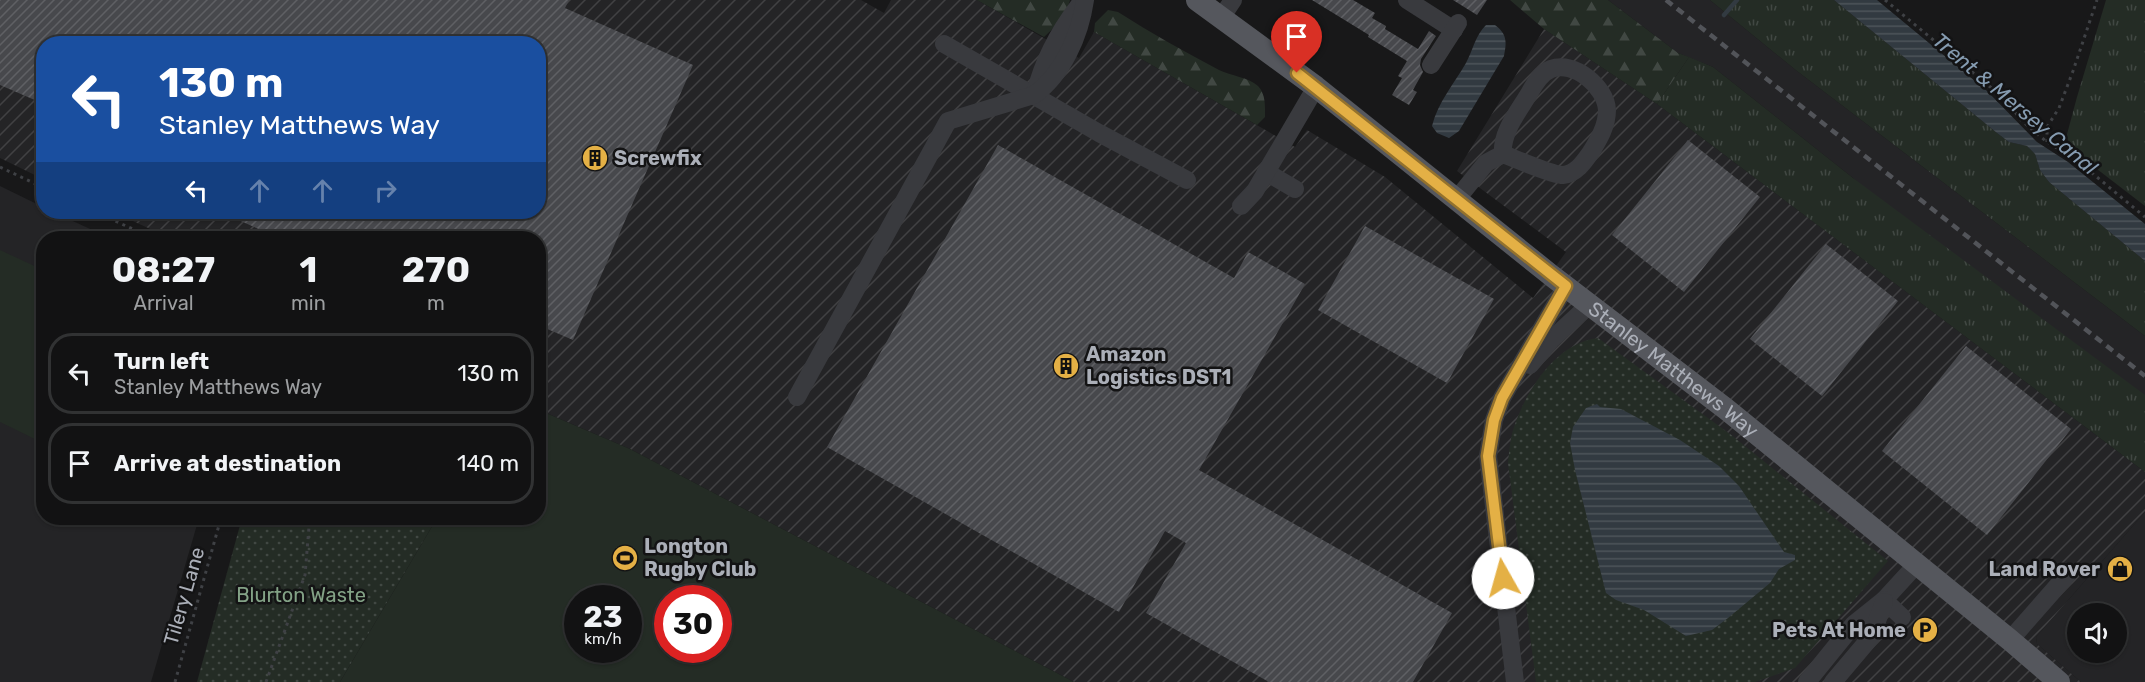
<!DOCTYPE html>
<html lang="en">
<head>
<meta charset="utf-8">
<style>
  body { margin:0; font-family:Rubik,sans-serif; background:#1b1b1c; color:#f1f3f6; height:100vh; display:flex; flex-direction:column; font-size:22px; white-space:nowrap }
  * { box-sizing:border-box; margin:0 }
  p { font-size:20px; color:#9c9ea0 }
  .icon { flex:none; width:33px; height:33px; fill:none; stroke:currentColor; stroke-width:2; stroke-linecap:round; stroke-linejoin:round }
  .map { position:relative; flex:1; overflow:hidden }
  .sheet { position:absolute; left:36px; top:231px; width:510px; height:294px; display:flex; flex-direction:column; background:#121213; border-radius:24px; box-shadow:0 2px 4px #0004,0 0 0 2px #313233 }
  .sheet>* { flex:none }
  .hud { position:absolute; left:36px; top:36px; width:510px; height:183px; border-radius:24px; box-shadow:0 2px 4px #0004,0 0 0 2px #313233; background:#1a4fa0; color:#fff; overflow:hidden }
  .controls { position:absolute; left:2067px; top:603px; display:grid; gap:12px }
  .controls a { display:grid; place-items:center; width:60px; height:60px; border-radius:50%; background:#121213; box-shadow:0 2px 4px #0004,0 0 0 2px #313233; font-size:30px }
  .speed { position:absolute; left:564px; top:585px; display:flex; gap:12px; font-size:30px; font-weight:700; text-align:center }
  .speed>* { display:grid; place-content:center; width:78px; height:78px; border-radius:50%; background:#121213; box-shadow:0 2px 4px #0004,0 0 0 2px #313233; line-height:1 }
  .speed small { font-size:15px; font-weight:400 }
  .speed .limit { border:9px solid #d22; background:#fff; color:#111 }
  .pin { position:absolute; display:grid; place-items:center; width:51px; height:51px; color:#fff; margin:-62px -26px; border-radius:50% 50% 50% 0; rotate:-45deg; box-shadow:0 0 6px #0007 }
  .pin .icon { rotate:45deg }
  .me { position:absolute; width:66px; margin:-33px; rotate:353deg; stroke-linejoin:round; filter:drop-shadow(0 0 4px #0008) }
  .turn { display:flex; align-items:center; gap:21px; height:126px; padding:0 24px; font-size:27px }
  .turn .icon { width:78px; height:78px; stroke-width:2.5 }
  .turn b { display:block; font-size:42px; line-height:51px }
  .lanes { display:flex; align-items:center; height:57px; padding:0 24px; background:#0003; justify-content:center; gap:30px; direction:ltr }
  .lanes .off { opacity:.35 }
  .eta { display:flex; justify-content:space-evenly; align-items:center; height:102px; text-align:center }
  .eta b { font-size:36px; font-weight:700; line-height:42px }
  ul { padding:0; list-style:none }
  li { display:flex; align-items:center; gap:18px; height:81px; margin:0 12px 9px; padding:0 12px; border:3px solid #313233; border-radius:24px }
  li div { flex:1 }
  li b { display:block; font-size:22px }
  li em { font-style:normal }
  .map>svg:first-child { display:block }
  .built { fill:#242426; fill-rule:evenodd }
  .industrial { fill:url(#industrial-furrows) }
  .grass { fill:url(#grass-tufts) }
  .forest { fill:url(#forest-firs) }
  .park { fill:url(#park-dots) }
  .garden { fill:#242c25; fill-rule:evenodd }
  .water { fill:url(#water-rules) }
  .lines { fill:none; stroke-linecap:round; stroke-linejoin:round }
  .stream { stroke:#323a41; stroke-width:4.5 }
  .building { fill:url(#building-hatch) }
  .path { stroke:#3f4145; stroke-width:3; stroke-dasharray:3 4.5; stroke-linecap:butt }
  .minor { stroke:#393a3e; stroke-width:18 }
  .major { stroke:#55575d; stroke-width:22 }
  .rail { stroke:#525459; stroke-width:4.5; stroke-dasharray:8 6; stroke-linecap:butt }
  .route-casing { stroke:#94722d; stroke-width:15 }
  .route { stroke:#e4b045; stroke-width:10 }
  .labels { text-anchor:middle; stroke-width:5; stroke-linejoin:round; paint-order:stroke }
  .poi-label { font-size:20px; font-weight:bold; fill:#abafb8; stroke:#131314; text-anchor:start }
  .street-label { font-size:20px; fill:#abafb8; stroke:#131314 }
  .park-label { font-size:20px; fill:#83a286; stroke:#131314 }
  .water-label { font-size:21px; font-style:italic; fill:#859bb0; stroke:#131314 }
</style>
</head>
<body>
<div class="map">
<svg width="2145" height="682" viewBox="0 0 2145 682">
  <defs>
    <pattern id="industrial-furrows" width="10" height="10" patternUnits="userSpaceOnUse" patternTransform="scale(1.5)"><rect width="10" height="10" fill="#242426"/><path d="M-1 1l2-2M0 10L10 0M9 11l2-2" fill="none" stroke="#414143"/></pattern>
    <pattern id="grass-tufts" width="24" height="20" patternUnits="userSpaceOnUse" patternTransform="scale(1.5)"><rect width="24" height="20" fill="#242c25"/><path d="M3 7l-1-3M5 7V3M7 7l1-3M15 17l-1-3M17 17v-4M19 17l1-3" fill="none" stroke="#414843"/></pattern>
    <pattern id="forest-firs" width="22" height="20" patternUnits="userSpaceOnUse" patternTransform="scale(1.5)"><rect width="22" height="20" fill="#242c25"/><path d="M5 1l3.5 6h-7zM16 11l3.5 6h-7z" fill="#414843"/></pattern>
    <pattern id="park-dots" width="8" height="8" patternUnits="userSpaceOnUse" patternTransform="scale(1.5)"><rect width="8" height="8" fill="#242c25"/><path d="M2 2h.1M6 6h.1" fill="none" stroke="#414843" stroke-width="1.8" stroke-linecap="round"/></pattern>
    <pattern id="water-rules" width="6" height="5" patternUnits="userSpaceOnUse" patternTransform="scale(1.5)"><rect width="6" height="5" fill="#323a41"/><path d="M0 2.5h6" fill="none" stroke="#4d545a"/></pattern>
    <pattern id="building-hatch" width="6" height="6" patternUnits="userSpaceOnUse" patternTransform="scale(1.5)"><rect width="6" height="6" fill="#47484c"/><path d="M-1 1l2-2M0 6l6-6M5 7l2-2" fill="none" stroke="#5f6064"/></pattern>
  </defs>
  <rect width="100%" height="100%" fill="#181819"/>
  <!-- built -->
  <g class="built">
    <path d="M1608,0H1710L1797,71L2145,336V445L1853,178L1713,67L1678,53Z"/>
    <path d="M0,186L43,207L44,212H53L110,238H44V518H199L151,682H0Z"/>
    <path d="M2145,512V682H2081L2037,644L2036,637ZM2078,614H2116V652H2078Z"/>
  </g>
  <!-- industrial -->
  <path class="industrial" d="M0,0H861L884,13L891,0H977L1079,58L1094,32L1295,147L1307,130L1385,177L1533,298L1566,252L1457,171L1544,29L1657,104L2145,472V512L2036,637L2037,644L2081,682H1074L630,449L539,410L538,238H170L113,212H538V44H44L43,179L0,158Z"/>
  <!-- grass -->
  <g class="grass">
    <path d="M1710,0H1834L1997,133L2009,142L2027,146L2035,154L2040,170L2049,182L2145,261V336L1797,71Z"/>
    <path d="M2106,0H2145V206L2093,166L2066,138L2077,97Z"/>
    <path d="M1689,57L1713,67L1853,178L2145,395V472L1657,104Z"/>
  </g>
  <!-- forest -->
  <g class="forest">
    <path d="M977,0H1070L1065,17L1044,37Z"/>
    <path d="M1510,0H1608L1678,53L1689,57L1657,104L1544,29Z"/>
    <path d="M1108,10L1118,12C1151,33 1185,52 1219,70C1231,76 1248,77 1258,86C1266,94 1265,107 1265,117L1257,125L1094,32L1095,23Z"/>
  </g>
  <!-- park -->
  <g class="park">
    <path d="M1598,338L1730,434L1888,561L1795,668L1755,682H1536L1508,463C1509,452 1510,441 1513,430C1525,392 1555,343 1598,338Z"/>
    <path d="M242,518H437L340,682H197Z"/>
  </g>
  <!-- garden -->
  <g class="garden">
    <path d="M0,250L43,270V443L0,422Z"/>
    <path d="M539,410L630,449L1074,682H340L437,518H538ZM578,598H628V650H578ZM718,598V650H668V598Z"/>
  </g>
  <!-- water -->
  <g class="water">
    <path d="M1834,0H1877L1987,91L2037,142L2068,162L2145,224V261L2049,182L2040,170L2035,154L2027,146L2009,142L1997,133Z"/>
    <path d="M1486,25H1495C1507,34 1507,42 1504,56L1459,131L1449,138L1437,133L1432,126C1438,102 1454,84 1466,63C1473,50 1475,36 1486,25Z"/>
    <path d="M1597,404L1600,407L1621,409L1680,440L1719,466L1739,486L1784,552L1795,555V560L1779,569L1770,583L1728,618L1712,630L1686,636L1644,610L1616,600L1606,593L1575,470L1570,443L1573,427L1586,408Z"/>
  </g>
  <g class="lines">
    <!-- stream -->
    <path class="stream" d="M1724,15L1737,0"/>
  </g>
  <!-- building -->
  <g class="building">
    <path d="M0,0H569L565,8L693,65L573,340L538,325V238H279L220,212H538V44H44V104L0,85Z"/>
    <path d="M1312,0H1353L1375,13L1372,18L1386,26L1385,29L1418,49L1429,31L1436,36L1421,59L1420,65L1423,72L1413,90L1417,92L1409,105L1392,95L1402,78L1398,76L1407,61L1368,37L1369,35Z"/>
    <path d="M1453,0H1487L1477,15Z"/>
    <path d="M1688,140L1760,197L1684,292L1612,235Z"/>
    <path d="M998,145L1234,278L1248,252L1305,284L1199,470L1452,613L1413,682H1269L1146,613L1186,543L1165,531L1119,612L827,447Z"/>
    <path d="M1365,226L1494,299L1447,383L1318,310Z"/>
    <path d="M1826,244L1898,301L1822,396L1750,339Z"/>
    <path d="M1966,346L2071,429L1987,535L1882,451Z"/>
  </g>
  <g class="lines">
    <!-- path -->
    <g class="path">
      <path d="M1885,0L2006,100L2022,121L2047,142L2074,158L2145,217"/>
      <path d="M2034,130L2047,127"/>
      <path d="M2047,142V127L2059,108L2073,71L2097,0"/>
      <path d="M0,167L44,188"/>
      <path d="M95,212L153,238"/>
      <path d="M175,682L221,518"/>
      <path d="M266,682L305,575L309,527L314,518"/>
    </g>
    <!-- minor -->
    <g class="minor">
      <path d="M1407,0L1454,30"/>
      <path d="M1221,18L1233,0"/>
      <path d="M944,44L1099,133L1187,180"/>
      <path d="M1431,65L1458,23"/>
      <path d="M1035,94C1043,61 1060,30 1080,4"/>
      <path d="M1266,172L1295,189"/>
      <path d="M1456,200L1486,163L1503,154C1516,159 1552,175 1563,175C1576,174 1584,162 1591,152C1599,139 1607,126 1607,110C1606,87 1574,60 1551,69C1541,73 1535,83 1530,92C1519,111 1501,132 1503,154"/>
      <path d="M1241,206L1255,191L1316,87"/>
      <path d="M1530,365L1551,340L1589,305"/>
      <path d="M797,397L948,121L1034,95C1063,74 1080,35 1085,0"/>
      <path d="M1902,617L1884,600L1917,564"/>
      <path d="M2010,640L2067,575"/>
      <path d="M1515,682L1488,456L1494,420L1502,398L1566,286"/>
      <path d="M1807,682L1854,624L1884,600"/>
      <path d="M1833,682L1871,637L1884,602"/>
    </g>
    <!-- major -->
    <path class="major" id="s1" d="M1197,0L1316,87L1552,276L1726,409L2010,640L2059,682"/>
    <!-- rail -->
    <path class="rail" d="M1666,0L2145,376"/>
  </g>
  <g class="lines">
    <!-- route casing -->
    <g class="route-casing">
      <path id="route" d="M1297,73L1566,286L1502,398L1494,420L1488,456L1503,578"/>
    </g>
    <!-- route -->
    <use href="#route" class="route"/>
  </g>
  <!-- icons -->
  <defs>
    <g id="building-disc" transform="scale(1.35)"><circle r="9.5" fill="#e4b045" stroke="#131314"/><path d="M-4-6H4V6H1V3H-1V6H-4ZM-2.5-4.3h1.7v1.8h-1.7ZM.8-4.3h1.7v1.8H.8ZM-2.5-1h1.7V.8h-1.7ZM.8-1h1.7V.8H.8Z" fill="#111"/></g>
    <g id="stadium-disc" transform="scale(1.35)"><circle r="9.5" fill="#e4b045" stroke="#131314"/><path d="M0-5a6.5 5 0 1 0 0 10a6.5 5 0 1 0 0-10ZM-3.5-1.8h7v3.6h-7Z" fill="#111"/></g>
    <g id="shop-disc" transform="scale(1.35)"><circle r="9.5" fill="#e4b045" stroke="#131314"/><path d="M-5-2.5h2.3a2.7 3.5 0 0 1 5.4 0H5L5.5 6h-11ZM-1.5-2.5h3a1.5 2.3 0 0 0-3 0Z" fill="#111"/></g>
    <g id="parking-disc" transform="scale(1.35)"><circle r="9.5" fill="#e4b045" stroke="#131314"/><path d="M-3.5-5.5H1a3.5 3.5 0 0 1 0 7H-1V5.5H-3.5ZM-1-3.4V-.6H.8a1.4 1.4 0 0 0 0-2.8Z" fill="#111"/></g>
  </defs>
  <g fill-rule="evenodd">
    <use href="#building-disc" x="595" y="158"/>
    <use href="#building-disc" x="1066" y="366"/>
    <use href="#stadium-disc" x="625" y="558"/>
    <use href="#shop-disc" x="2120" y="569"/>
    <use href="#parking-disc" x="1925" y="630"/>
  </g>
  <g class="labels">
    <!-- poi labels -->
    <g class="poi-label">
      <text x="614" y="165">Screwfix</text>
      <text x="1086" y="361">Amazon<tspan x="1086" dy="23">Logistics DST1</tspan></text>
      <text x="644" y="553">Longton<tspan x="644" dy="23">Rugby Club</tspan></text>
      <text x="2100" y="576" text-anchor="end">Land Rover</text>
      <text x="1906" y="637" text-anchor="end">Pets At Home</text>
    </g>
    <!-- street labels -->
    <g class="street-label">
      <text dy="7" stroke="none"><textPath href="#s1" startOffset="603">Stanley Matthews Way</textPath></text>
      <text transform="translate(184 596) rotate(-74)" y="7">Tilery Lane</text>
    </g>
    <!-- park labels -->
    <g class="park-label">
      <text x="301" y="602">Blurton Waste</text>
    </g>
    <!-- water labels -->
    <g class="water-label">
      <text transform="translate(2015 104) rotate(40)" y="7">Trent &amp; Mersey Canal</text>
    </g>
  </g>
</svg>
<div class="controls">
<a><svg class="icon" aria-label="sound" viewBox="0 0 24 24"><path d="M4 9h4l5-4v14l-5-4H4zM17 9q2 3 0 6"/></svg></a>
</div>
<div class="speed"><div>23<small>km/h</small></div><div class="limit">30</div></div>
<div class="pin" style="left:1297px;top:73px;background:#d93025"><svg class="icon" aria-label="arrive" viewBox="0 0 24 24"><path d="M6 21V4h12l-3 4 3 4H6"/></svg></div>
<svg class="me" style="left:1503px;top:578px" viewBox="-20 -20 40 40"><circle r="19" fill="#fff"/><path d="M0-13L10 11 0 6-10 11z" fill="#e4b045"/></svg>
<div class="hud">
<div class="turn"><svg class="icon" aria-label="left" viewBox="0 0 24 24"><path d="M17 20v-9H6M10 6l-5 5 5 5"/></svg><div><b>130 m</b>Stanley Matthews Way</div></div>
<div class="lanes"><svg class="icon" aria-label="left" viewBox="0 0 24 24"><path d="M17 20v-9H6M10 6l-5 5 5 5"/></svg><svg class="icon off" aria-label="ahead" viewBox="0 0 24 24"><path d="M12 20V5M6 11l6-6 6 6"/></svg><svg class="icon off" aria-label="ahead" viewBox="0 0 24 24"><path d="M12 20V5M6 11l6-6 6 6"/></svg><svg class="icon off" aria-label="right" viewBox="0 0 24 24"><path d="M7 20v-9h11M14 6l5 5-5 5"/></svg></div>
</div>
<section class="sheet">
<div class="eta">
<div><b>08:27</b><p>Arrival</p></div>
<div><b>1</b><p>min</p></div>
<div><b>270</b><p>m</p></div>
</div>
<ul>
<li><svg class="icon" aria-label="left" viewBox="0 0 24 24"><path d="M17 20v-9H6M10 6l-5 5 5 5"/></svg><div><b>Turn left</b><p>Stanley Matthews Way</p></div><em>130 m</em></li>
<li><svg class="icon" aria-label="arrive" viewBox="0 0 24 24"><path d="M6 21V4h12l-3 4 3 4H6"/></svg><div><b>Arrive at destination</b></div><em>140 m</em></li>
</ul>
</section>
</div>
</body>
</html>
